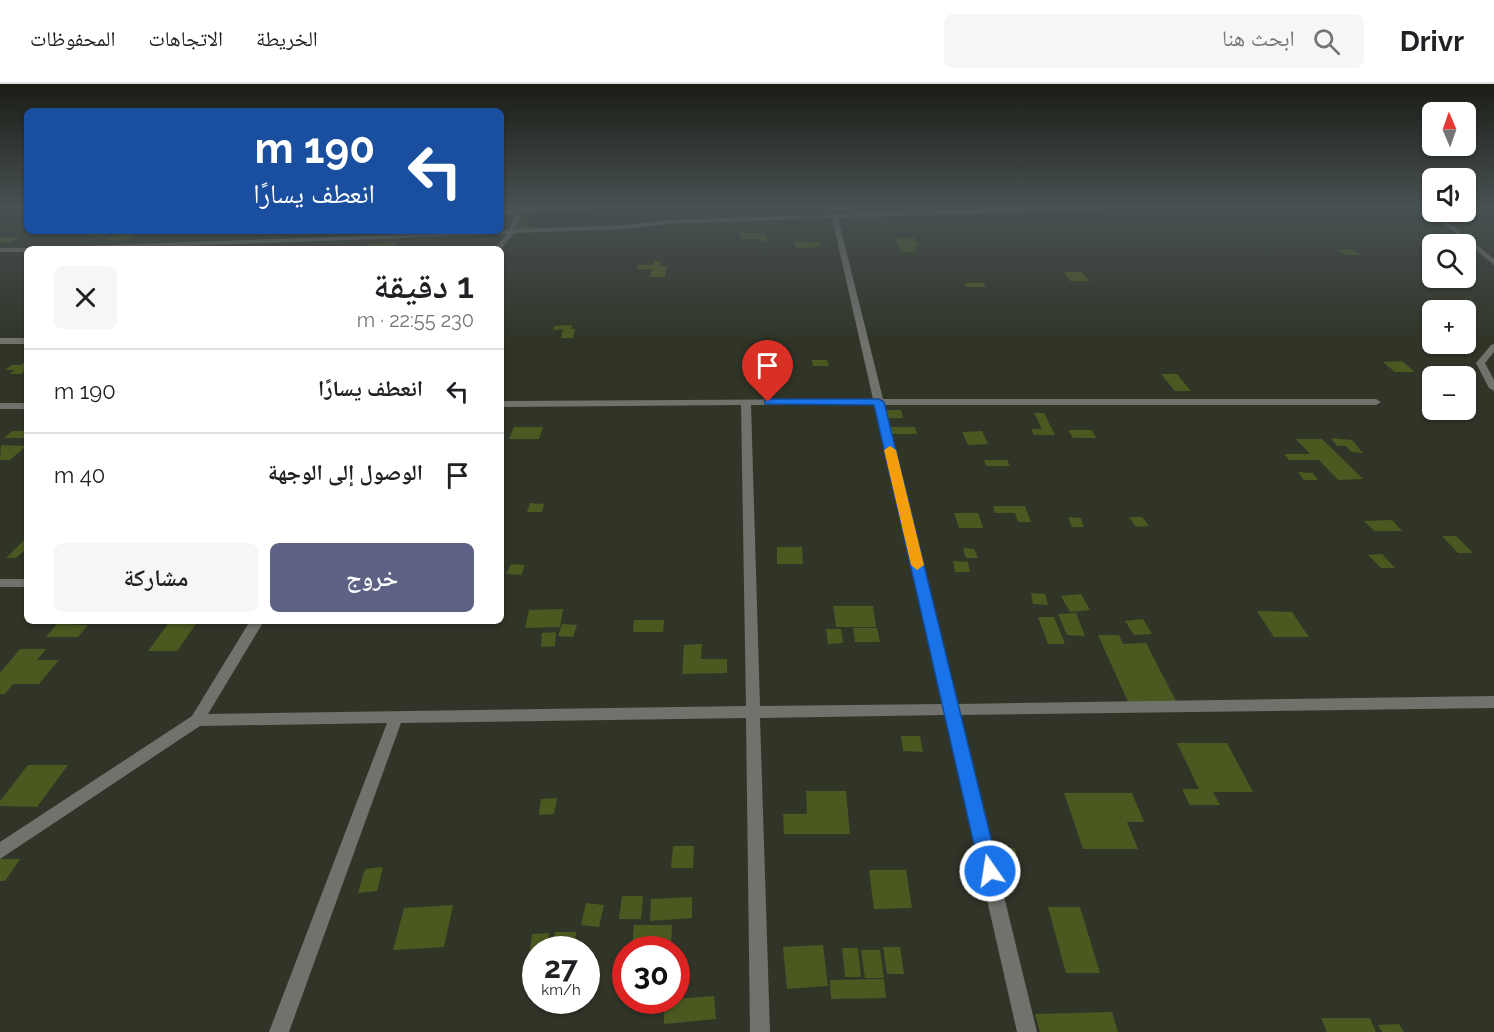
<!DOCTYPE html>
<html lang="ar">
<head>
<meta charset="utf-8">
<style>
  body { margin:0; font-family:Raleway,"Noto Naskh Arabic",sans-serif; background:#f6f6f6; color:#202124; direction:rtl; height:100vh; display:flex; flex-direction:column; font-size:22px; white-space:nowrap }
  * { box-sizing:border-box; margin:0 }
  p { font-size:20px; color:#757577 }
  .icon { flex:none; width:33px; height:33px; fill:none; stroke:currentColor; stroke-width:2; stroke-linecap:round; stroke-linejoin:round }
  .map { position:relative; flex:1; overflow:hidden; direction:ltr }
  .sheet { position:absolute; left:24px; top:162px; width:480px; height:378px; display:flex; flex-direction:column; background:#fff; border-radius:9px; box-shadow:0 2px 4px #0004; direction:rtl }
  .sheet>* { flex:none }
  .hud { position:absolute; left:24px; top:24px; width:480px; height:126px; border-radius:9px; box-shadow:0 2px 4px #0004; direction:rtl; background:#1a4fa0; color:#fff; overflow:hidden }
  .needle { width:39px; rotate:358deg }
  .tools { position:absolute; left:1422px; top:18px; display:grid; gap:12px }
  .tools a { display:grid; place-items:center; width:54px; height:54px; border-radius:9px; background:#fff; box-shadow:0 2px 4px #0004; font-size:30px }
  .speed { position:absolute; left:522px; top:852px; display:flex; gap:12px; font-size:30px; font-weight:700; text-align:center }
  .speed>* { display:grid; place-content:center; width:78px; height:78px; border-radius:50%; background:#fff; box-shadow:0 2px 4px #0004; line-height:1 }
  .speed small { font-size:15px; font-weight:400 }
  .speed .limit { border:9px solid #d22; background:#fff; color:#111 }
  .pin { position:absolute; display:grid; place-items:center; width:51px; height:51px; color:#fff; margin:-62px -26px; border-radius:50% 50% 50% 0; rotate:-45deg; box-shadow:0 0 6px #0007 }
  .pin .icon { rotate:45deg }
  .me { position:absolute; width:66px; margin:-33px; rotate:347deg; stroke-linejoin:round; filter:drop-shadow(0 0 4px #0008) }
  .turn { display:flex; align-items:center; gap:21px; height:126px; padding:0 30px; font-size:27px }
  .turn .icon { width:78px; height:78px; stroke-width:2.5 }
  .turn b { display:block; font-size:42px; line-height:51px }
  .round { display:grid; place-items:center; flex:none; width:63px; height:63px; border-radius:9px; background:#f6f6f6 }
  .headline { display:flex; align-items:center; justify-content:space-between; height:102px; padding:0 30px }
  h1 { font-size:36px; font-weight:600; line-height:45px }
  .action { display:flex; gap:12px; margin-top:auto; padding:12px 30px }
  .action a { flex:1; height:69px; border-radius:9px; background:#5d6285; color:#fff; font-size:24px; font-weight:600; line-height:69px; text-align:center }
  .action a+a { background:#f6f6f6; color:#202124 }
  ul { padding:0; list-style:none }
  li { display:flex; align-items:center; gap:18px; height:84px; padding:0 30px; border-top:2px solid #e0e0e0 }
  li div { flex:1 }
  li b { display:block; font-size:22px }
  li em { font-style:normal }
  header { display:flex; align-items:center; gap:36px; box-sizing:border-box; height:84px; padding:0 30px; background:#fff; border-bottom:2px solid #e0e0e0 }
  header strong { font-size:28px }
  nav { display:flex; gap:33px; margin-inline-start:auto; font-size:21px }
  .search { width:420px; height:54px; background:#f6f6f6; display:flex; align-items:center; gap:15px; box-sizing:border-box; padding:0 21px; border-radius:9px; color:#757577; font-size:22px }
  .map>svg:first-child { display:block }
  .building { fill:#4b5820 }
  .lines { fill:none; stroke-linecap:round; stroke-linejoin:round }
  .street { fill:#70726c; fill-rule:evenodd }
  .route { fill:#1a73e8; stroke:#114b97; stroke-width:1.5 }
  .slow { fill:#f59e0b }
</style>
</head>
<body>
<header>
<strong>Drivr</strong>
<div class="search"><svg class="icon" aria-label="search" viewBox="0 0 24 24"><circle cx="10" cy="10" r="6"/><path d="M15 15l6 6"/></svg>ابحث هنا</div>
<nav><a>الخريطة</a><a>الاتجاهات</a><a>المحفوظات</a></nav>
</header>
<div class="map">
<svg width="1494" height="948" viewBox="0 0 1494 948">
  <rect width="100%" height="100%" fill="#313528"/>
  <!-- building -->
  <g class="building">
    <path d="M524,132H529L525,143L539,142L538,145H519Z"/>
    <path d="M740,146H748L749,149H765L769,158H762L761,155H741Z"/>
    <path d="M90,147H112L103,153L84,151Z"/>
    <path d="M115,150H130L136,151L131,155L107,156Z"/>
    <path d="M0,153H20L11,158L0,159Z"/>
    <path d="M894,154H915L920,162H914L917,168H902Z"/>
    <path d="M794,158H820L821,163L796,164Z"/>
    <path d="M396,159L393,165H365L369,160Z"/>
    <path d="M1337,165H1352L1361,171H1346Z"/>
    <path d="M654,177H661L660,182H667L665,193H650L652,185H637L638,181H653Z"/>
    <path d="M1064,188H1082L1089,197H1070Z"/>
    <path d="M964,199H984L986,203H966Z"/>
    <path d="M1448,216H1467L1473,220H1455Z"/>
    <path d="M572,241L571,245H575L573,254H561L563,245L553,246L554,242Z"/>
    <path d="M27,276V285L21,290H10L15,286H5L12,281H21Z"/>
    <path d="M812,276H827L829,282H813Z"/>
    <path d="M1402,277L1415,288H1395L1383,278Z"/>
    <path d="M1161,290H1177L1191,307H1175Z"/>
    <path d="M881,326H901L903,334H883Z"/>
    <path d="M1034,329H1044L1055,351H1034L1031,345H1042Z"/>
    <path d="M514,343H543L539,355H509Z"/>
    <path d="M886,343H915L917,350H887Z"/>
    <path d="M1068,346H1092L1096,354H1073Z"/>
    <path d="M12,347H27V354H4Z"/>
    <path d="M982,347L988,360L968,361L962,348Z"/>
    <path d="M1331,354L1352,356L1363,369L1351,368L1346,362H1337Z"/>
    <path d="M1296,355H1322L1363,395L1338,396L1319,376H1289L1284,370H1310Z"/>
    <path d="M1,361L26,362L10,376H0Z"/>
    <path d="M984,376H1007L1010,382H986Z"/>
    <path d="M1298,388L1313,389L1318,396H1304Z"/>
    <path d="M530,419L544,420L542,428H527Z"/>
    <path d="M993,422H1025L1031,438H1018L1015,429H995Z"/>
    <path d="M954,429H978L983,444H959Z"/>
    <path d="M1068,433L1081,434L1084,443H1072Z"/>
    <path d="M1129,433H1142L1149,442L1136,443Z"/>
    <path d="M1392,436L1402,447H1374L1364,437Z"/>
    <path d="M1442,452H1456L1473,469H1458Z"/>
    <path d="M24,456H27V464L16,474H6Z"/>
    <path d="M777,463H802L803,480H777Z"/>
    <path d="M963,464L974,465L978,474H966Z"/>
    <path d="M1382,470L1395,484H1381L1368,471Z"/>
    <path d="M953,477L968,478L970,488H955Z"/>
    <path d="M511,480L525,481L521,491L506,490Z"/>
    <path d="M1031,509L1045,510L1048,521L1033,520Z"/>
    <path d="M1081,510L1090,526L1070,528L1061,512Z"/>
    <path d="M833,522H873L876,543H836Z"/>
    <path d="M563,525L560,543L525,544L529,526Z"/>
    <path d="M1257,527L1292,528L1309,553H1274Z"/>
    <path d="M1076,529L1085,552L1067,551L1058,530Z"/>
    <path d="M1038,533H1054L1065,560H1048Z"/>
    <path d="M1143,535L1152,550L1134,551L1125,537Z"/>
    <path d="M634,536H664L663,548H633Z"/>
    <path d="M170,537H198L177,567H148Z"/>
    <path d="M57,540L88,541L78,553H46Z"/>
    <path d="M562,540L577,541L573,553L558,552Z"/>
    <path d="M853,544H877L880,558H855Z"/>
    <path d="M826,545H841L843,559L828,560Z"/>
    <path d="M556,548L555,562L541,563L542,549Z"/>
    <path d="M1098,551H1119L1123,560L1146,559L1178,621L1129,620Z"/>
    <path d="M702,560L701,575H727V589L682,590L684,561Z"/>
    <path d="M20,565H46L37,576H59L39,600H13L5,610H0V589Z"/>
    <path d="M901,652H920L923,668L903,667Z"/>
    <path d="M1177,659H1227L1253,708H1213L1220,721H1190L1182,705H1199Z"/>
    <path d="M28,681H68L37,723L0,722V717Z"/>
    <path d="M806,707H846L850,750H784L783,730H807Z"/>
    <path d="M1064,709H1132L1144,738H1127L1138,765H1083Z"/>
    <path d="M557,714L554,730L539,731L541,715Z"/>
    <path d="M673,762H694L693,784H671Z"/>
    <path d="M990,763L1015,764L1020,783L994,782Z"/>
    <path d="M0,775H20L5,797H0Z"/>
    <path d="M383,783L377,807L358,809L365,785Z"/>
    <path d="M869,786H906L912,824L874,825Z"/>
    <path d="M622,812H643L641,835H619Z"/>
    <path d="M692,813V834L650,837L651,815Z"/>
    <path d="M586,819L604,821L599,843L581,841Z"/>
    <path d="M453,821L444,863L393,866L404,824Z"/>
    <path d="M1048,823H1080L1100,889H1066Z"/>
    <path d="M634,841H672L671,866H632Z"/>
    <path d="M555,848H576L574,866H552Z"/>
    <path d="M549,849L547,866H536V873H529L532,850Z"/>
    <path d="M823,861L828,902L787,905L783,863Z"/>
    <path d="M883,863H900L904,890H887Z"/>
    <path d="M842,864H858L861,893H845Z"/>
    <path d="M861,866H880L884,894H865Z"/>
    <path d="M884,895L886,914L831,915L830,896Z"/>
    <path d="M714,912L716,935L664,940V916Z"/>
    <path d="M1112,928L1118,948H1040L1035,930Z"/>
    <path d="M1321,934H1370L1376,948H1327Z"/>
    <path d="M1399,940L1404,948H1382L1378,941Z"/>
  </g>
  <g class="lines">
    <!-- street -->
    <g class="street">
      <path d="M518,123H524L523,125L626,123L522,129L516,145L627,141L667,136L1042,123H1107L1104,125L838,134L883,315H1376L1381,318L1376,321H884L957,620L1494,612V624L960,631L1037,948H1017L945,631L760,634L770,948H750L746,634L401,639L289,948H269L387,639L200,642L0,775V758L192,632L250,537H264L208,630L746,622L741,321L501,323V317L873,315L832,134L667,140L627,145L514,149L501,165H494L507,150L104,165H47L50,163L501,147L510,145L516,129L501,130V126L517,125ZM751,321H875L942,620L760,622Z"/>
      <path d="M1431,127L1436,128L1494,175V181L1431,129Z"/>
      <path d="M0,164H27L30,165H27V168H0Z"/>
      <rect x="0" y="254" width="27" height="6"/>
      <path d="M1494,260V268L1485,279L1494,296V307L1489,304L1476,279L1491,261Z"/>
      <rect x="0" y="319" width="27" height="6"/>
      <rect x="0" y="495" width="27" height="8"/>
    </g>
  </g>
  <!-- sky -->
  <linearGradient id="sky" x2="0" y2="1"><stop stop-color="#1b1d16"/><stop offset="0.48" stop-color="#485153"/><stop offset="1" stop-color="#485153" stop-opacity="0"/></linearGradient>
  <rect width="1494" height="256" fill="url(#sky)"/>
  <!-- route -->
  <path class="route" d="M768,315H879L884,318L999,787L996,793L990,796L983,793L980,787L874,321L765,320V316Z"/>
  <!-- slow -->
  <path class="slow" d="M890,362L896,366L924,481L917,486L911,481L884,366Z"/>
</svg>
<div class="tools">
<a><svg class="needle" viewBox="-14 -14 28 28"><path d="M0-13l5 13h-10z" fill="#e53935"/><path d="M0 13l5-13h-10z" fill="#757577"/></svg></a>
<a><svg class="icon" aria-label="sound" viewBox="0 0 24 24"><path d="M4 9h4l5-4v14l-5-4H4zM17 9q2 3 0 6"/></svg></a>
<a><svg class="icon" aria-label="search" viewBox="0 0 24 24"><circle cx="10" cy="10" r="6"/><path d="M15 15l6 6"/></svg></a>
<a>+</a>
<a>−</a>
</div>
<div class="speed"><div>27<small>km/h</small></div><div class="limit">30</div></div>
<div class="pin" style="left:768px;top:318px;background:#d93025"><svg class="icon" aria-label="arrive" viewBox="0 0 24 24"><path d="M6 21V4h12l-3 4 3 4H6"/></svg></div>
<svg class="me" style="left:990px;top:787px" viewBox="-20 -20 40 40"><circle r="17" fill="#1a73e8" stroke="#fff" stroke-width="3"/><path d="M0-11L8 9 0 5-8 9z" fill="#fff"/></svg>
<div class="hud">
<div class="turn"><svg class="icon" aria-label="left" viewBox="0 0 24 24"><path d="M17 20v-9H6M10 6l-5 5 5 5"/></svg><div><b>190 m</b>انعطف يسارًا</div></div>
</div>
<section class="sheet">
<div class="headline"><div><h1>1 دقيقة</h1><p>230 m · 22:55</p></div><a class="round"><svg class="icon" aria-label="close" viewBox="0 0 24 24"><path d="M6 6l12 12M18 6L6 18"/></svg></a></div>
<ul>
<li><svg class="icon" aria-label="left" viewBox="0 0 24 24"><path d="M17 20v-9H6M10 6l-5 5 5 5"/></svg><div><b>انعطف يسارًا</b></div><em>190 m</em></li>
<li><svg class="icon" aria-label="arrive" viewBox="0 0 24 24"><path d="M6 21V4h12l-3 4 3 4H6"/></svg><div><b>الوصول إلى الوجهة</b></div><em>40 m</em></li>
</ul>
<div class="action"><a>خروج</a><a>مشاركة</a></div>
</section>
</div>
</body>
</html>
